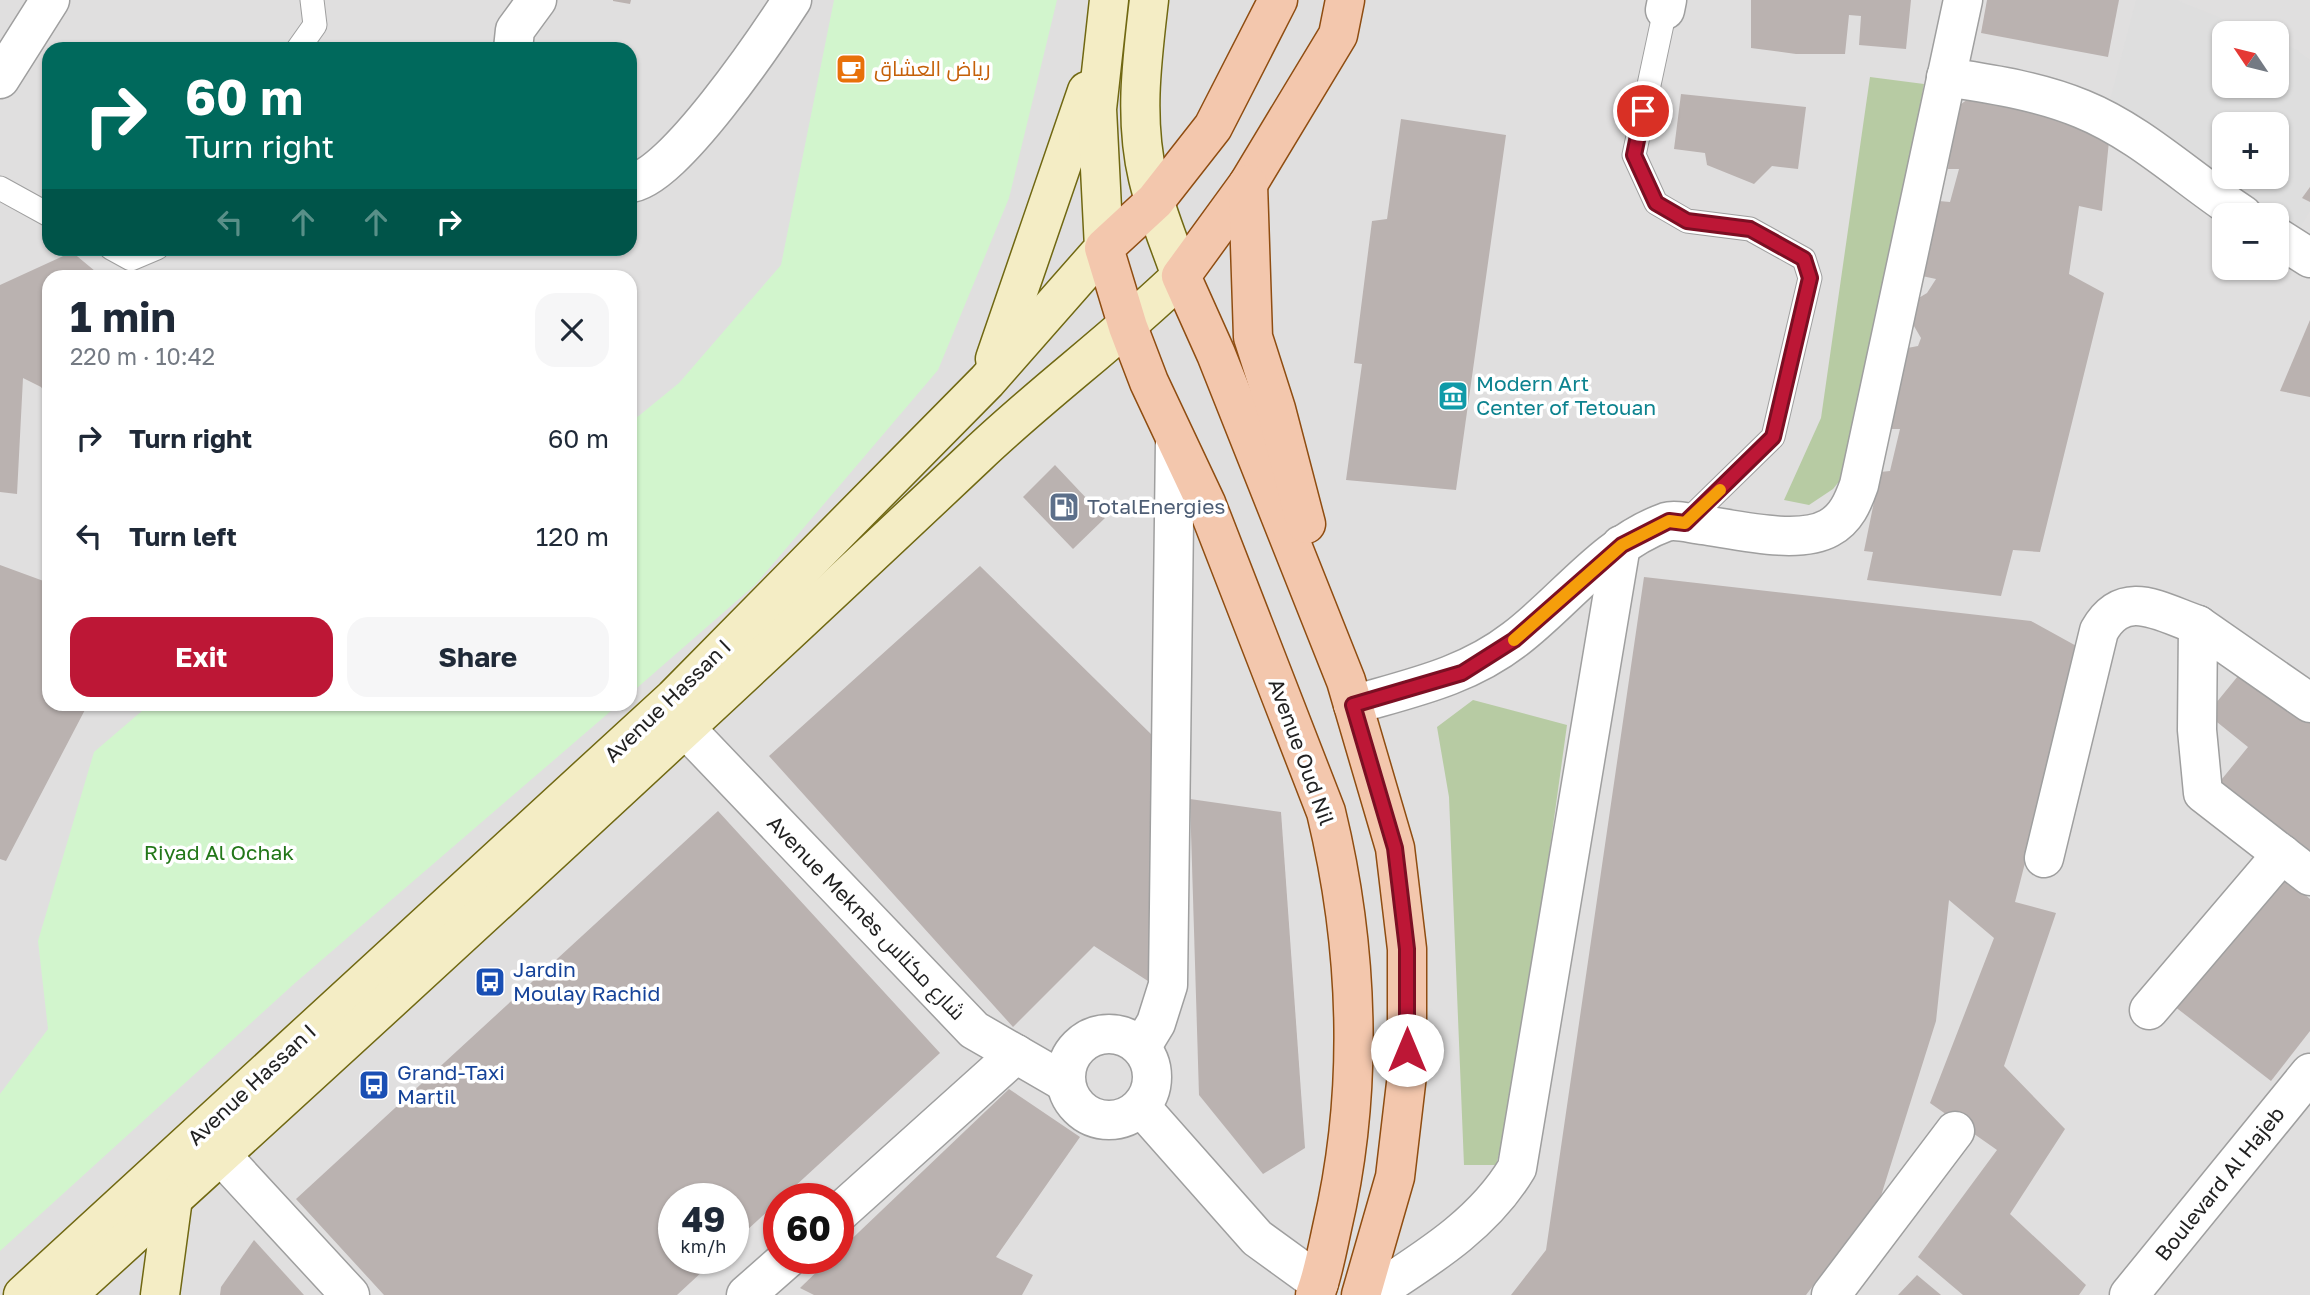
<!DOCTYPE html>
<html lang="en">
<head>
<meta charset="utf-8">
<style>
  body { margin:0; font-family:"Golos Text",Cairo,sans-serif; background:#f6f6f7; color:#1f2937; height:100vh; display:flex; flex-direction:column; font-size:26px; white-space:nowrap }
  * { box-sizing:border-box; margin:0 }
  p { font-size:23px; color:#747a83 }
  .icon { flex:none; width:38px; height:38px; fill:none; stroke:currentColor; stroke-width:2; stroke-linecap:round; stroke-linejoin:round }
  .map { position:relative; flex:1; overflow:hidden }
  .drawer { position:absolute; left:42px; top:270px; width:595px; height:441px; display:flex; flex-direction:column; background:#fff; border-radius:21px; box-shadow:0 2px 5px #0004 }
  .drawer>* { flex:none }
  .banner { position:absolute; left:42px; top:42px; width:595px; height:214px; border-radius:21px; box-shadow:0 2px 5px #0004; background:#00695c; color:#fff; overflow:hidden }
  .needle { width:46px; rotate:305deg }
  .fabs { position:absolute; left:2212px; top:21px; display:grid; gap:14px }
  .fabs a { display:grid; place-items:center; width:77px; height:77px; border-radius:14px; background:#fff; box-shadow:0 2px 5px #0004; font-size:35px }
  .speed { position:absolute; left:658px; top:1183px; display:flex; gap:14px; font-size:35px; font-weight:700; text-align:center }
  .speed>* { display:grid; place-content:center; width:91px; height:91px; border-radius:50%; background:#fff; box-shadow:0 2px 5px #0004; line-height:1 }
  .speed small { font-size:18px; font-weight:400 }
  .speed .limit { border:10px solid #d22; background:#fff; color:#111 }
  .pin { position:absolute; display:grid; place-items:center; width:60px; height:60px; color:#fff; margin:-30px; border:4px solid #fff; border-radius:50%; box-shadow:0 2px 7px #0007 }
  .me { position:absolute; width:77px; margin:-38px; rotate:0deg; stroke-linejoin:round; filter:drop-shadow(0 0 5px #0008) }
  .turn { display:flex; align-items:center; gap:24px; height:147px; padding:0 28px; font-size:32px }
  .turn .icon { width:91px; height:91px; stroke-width:2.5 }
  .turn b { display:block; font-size:49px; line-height:60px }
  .lanes { display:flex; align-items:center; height:66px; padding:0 28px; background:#0003; justify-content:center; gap:35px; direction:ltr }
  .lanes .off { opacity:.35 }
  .round { display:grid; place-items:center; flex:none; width:74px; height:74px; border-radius:21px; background:#f6f6f7 }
  .headline { display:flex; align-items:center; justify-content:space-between; height:119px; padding:0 28px }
  h1 { font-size:42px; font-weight:700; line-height:52px }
  .primary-button { display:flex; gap:14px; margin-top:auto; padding:14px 28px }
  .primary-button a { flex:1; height:80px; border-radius:21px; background:#bd1736; color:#fff; font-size:28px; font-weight:700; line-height:80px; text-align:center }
  .primary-button a+a { background:#f6f6f7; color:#1f2937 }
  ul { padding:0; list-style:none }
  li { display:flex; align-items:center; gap:21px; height:98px; padding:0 28px }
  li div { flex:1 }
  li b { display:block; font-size:26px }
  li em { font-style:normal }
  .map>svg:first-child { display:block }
  .residential { fill:#e0dfdf; fill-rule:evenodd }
  .forest { fill:#b7cba3 }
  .park { fill:#d2f5cd }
  .parking { fill:#dedede; fill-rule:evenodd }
  .building { fill:#bab2b0 }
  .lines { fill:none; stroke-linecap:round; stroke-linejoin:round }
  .service-casing { stroke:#9f9f9f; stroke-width:25 }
  .minor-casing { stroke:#9f9f9f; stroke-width:41 }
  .secondary-casing { stroke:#706812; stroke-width:41 }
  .primary-casing { stroke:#8f4d11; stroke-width:41 }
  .service { stroke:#fff; stroke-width:23 }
  .minor { stroke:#fff; stroke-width:38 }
  .secondary { stroke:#f4edc5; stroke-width:38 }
  .primary { stroke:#f3c7ad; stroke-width:38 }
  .route-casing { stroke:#7b0f23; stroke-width:18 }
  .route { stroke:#bd1736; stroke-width:12 }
  .slow { stroke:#f59e0b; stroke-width:12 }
  .labels { text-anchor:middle; stroke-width:7; stroke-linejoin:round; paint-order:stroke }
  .food-label { font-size:21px; fill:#c56008; stroke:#fff; text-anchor:start }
  .culture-label { font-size:21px; fill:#0d838f; stroke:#fff; text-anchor:start }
  .service-label { font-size:21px; fill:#4e5e75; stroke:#fff; text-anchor:start }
  .street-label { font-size:21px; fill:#222; stroke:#fff }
  .park-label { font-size:21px; fill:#237719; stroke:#fff }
  .transit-label { font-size:21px; fill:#164399; stroke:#fff; text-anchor:start }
</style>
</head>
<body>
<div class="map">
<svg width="2310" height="1295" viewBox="0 0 2310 1295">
  <rect width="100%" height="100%" fill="#f1edea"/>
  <!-- residential -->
  <path class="residential" d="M0,0H2310V1295H0ZM2224,33H2277V86H2224ZM49,49H630V248H49ZM2224,124H2277V177H2224ZM2224,215H2277V268H2224ZM49,276H630V704H49ZM674,1199H733V1258H674ZM779,1199H838V1258H779Z"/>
  <!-- forest -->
  <g class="forest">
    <path d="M1870,77L1924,84L1854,463L1833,489L1809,505L1784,500L1821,418Z"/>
    <path d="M1473,700L1567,725L1516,1093L1496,1165H1464L1449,797L1437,727Z"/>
  </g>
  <!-- park -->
  <g class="park">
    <path d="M834,0H1057L1009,198L938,370L755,585L630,694V423L679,383L781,265Z"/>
    <path d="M150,704H619L295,983L0,1251V1094L48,1029L38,941L94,752Z"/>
  </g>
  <!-- parking -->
  <path class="parking" d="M2136,0H2177L2257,33H2224V86H2277V41L2297,50L2310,60V211L2296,235L2277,222V215H2266L2107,111ZM2224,124H2277V177H2224Z"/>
  <!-- building -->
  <g class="building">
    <path d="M613,0H631L630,4L613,1Z"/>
    <path d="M1751,0H1911L1906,49L1859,45L1861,16L1849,15L1845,54H1796L1751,48Z"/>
    <path d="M1987,0H2119L2108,57L1981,33Z"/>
    <path d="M1681,94L1806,107L1798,169L1772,166L1754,184L1707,165L1705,153L1674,149Z"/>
    <path d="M1971,97L2110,131L2102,211L2079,206L2069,274L2104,293L2040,552L2013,550L2001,596L1867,580L1873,552L1864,551L1880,472L1890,471L1900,429H1887L1902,349L1918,346L1921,338L1911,321L1912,302L1927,293L1936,279L1922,276L1939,201L1950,202L1959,169H1948L1954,109Z"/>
    <path d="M1401,119L1506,135L1456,490L1346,480L1362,364L1354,363L1372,221L1387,219Z"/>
    <path d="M2310,187V202L2302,198Z"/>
    <path d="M72,252L101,276H49V399L41,387L23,378L17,494L0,492V285Z"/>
    <path d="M2310,320V397L2280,391Z"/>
    <path d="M1055,465L1105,518L1073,549L1023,497Z"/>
    <path d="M0,565L49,583V704H88L6,861L0,859Z"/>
    <path d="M980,566L1153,736L1151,983L1094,946L1013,1027L769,756Z"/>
    <path d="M1644,577L2031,621L2080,648L2015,902L2056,913L2004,1066L2065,1129L2010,1214L2086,1285L2079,1295H1963L1918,1257L1997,1150L1930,1103L1994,938L1949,900L1936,1021L1880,1199L1806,1295H1511L1546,1250Z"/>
    <path d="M2247,665L2310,717V869L2213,790L2248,747L2207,714Z"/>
    <path d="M1190,799L1281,812L1305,1148L1263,1174L1199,1095Z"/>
    <path d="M718,811L940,1053L733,1243V1199H674V1258H717L677,1295H384L296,1199Z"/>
    <path d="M2281,874L2310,899V1031L2271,1081L2174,1006Z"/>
    <path d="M1009,1089L1080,1137L996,1257L1033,1275L1022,1295H814L800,1288L831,1258H838V1252Z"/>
    <path d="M254,1240L304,1295H220L221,1287Z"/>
    <path d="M1917,1275L1941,1295H1898Z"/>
  </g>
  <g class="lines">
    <!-- service casing -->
    <g class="service-casing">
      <g id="service">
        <path d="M1665,10L1634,155L1656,203L1687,221L1750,229L1804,259L1810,278L1773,437L1685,523"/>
        <path d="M298,49L315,25L312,0"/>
        <path d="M0,188L49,215"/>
        <path d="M111,248L131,259L157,248"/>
      </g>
    </g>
    <!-- minor casing -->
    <g class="minor-casing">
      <g id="minor">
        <path d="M1665,10L1667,0"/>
        <path d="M513,49L515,30L537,0"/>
        <path d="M1946,77C1991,84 2039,91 2082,109C2141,133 2190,181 2243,215"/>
        <path d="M0,79L50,0"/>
        <path d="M630,183C672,180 768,37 792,0"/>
        <path d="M2277,237L2310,258"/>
        <path d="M2310,703L2198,625L2197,730L2203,793L2310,876"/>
        <path d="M1353,705C1411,688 1466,677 1515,639C1565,601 1605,544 1666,522C1676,519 1692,524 1703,525C1737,530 1799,545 1829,528C1846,519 1853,502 1859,485L1963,0"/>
        <path d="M686,729L974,1030L1066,1083"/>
        <path d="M2044,858L2099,631C2124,587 2160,612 2198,625"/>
        <path d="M2149,1010L2282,854"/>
        <circle cx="1109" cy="1077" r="43"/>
        <path d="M1142,1046L1156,1023L1168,985L1175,441"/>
        <path d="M1141,1107L1257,1238L1319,1283"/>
        <path d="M219,1153L350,1295"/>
        <path d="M838,1214L1016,1054"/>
        <path d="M746,1295L788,1258"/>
        <path d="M1371,1295C1426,1259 1483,1225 1517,1168L1621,545"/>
        <path d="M1831,1295L1955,1131"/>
        <path d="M2129,1295L2310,1073"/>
      </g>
    </g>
    <!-- secondary casing -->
    <g class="secondary-casing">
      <g id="secondary">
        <path d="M995,359L1087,91"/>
        <path d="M23,1295L674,698L987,381L1104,248L1097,109L1109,0"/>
        <path d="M67,1295C372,1018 676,739 976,456C1042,393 1115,340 1181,276C1170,244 1156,212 1148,178C1134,119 1142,60 1149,0"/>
        <path d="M160,1295L173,1198"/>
      </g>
    </g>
    <!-- primary casing -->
    <g class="primary-casing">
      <g id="primary">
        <path d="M1278,0L1213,127L1155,201L1104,248L1128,327L1149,382L1206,503L1326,812C1359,948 1364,1092 1332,1228C1327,1251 1323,1274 1315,1295"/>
        <path d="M1345,0L1338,35L1248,184L1181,276L1216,354L1346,681L1395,848L1407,949V1075L1395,1177L1361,1295"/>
        <path d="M1248,184L1253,337L1276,409L1306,524"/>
      </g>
    </g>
    <!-- service -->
    <use href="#service" class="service"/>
    <!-- minor -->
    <use href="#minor" class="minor"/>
    <!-- secondary -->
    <use href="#secondary" class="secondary"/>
    <!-- primary -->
    <use href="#primary" class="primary"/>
  </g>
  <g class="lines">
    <!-- route casing -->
    <g class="route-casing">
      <path id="route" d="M1407,1050V949L1395,848L1353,705L1462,673L1514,640L1622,545L1669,521L1685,523L1773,437L1810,278L1804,259L1750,229L1687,221L1656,203L1634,155L1643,111"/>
    </g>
    <!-- route -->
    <use href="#route" class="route"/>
    <!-- slow -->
    <path class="slow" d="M1514,640L1622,545L1669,521L1685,523L1720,490"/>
  </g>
  <!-- icons -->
  <defs>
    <g id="cafe-square" transform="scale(1.575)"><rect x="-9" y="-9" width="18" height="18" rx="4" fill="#e8710a" stroke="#fff"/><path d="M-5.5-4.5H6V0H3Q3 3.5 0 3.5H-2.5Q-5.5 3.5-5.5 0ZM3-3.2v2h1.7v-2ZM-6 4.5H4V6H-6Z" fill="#fff"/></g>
    <g id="museum-square" transform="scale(1.575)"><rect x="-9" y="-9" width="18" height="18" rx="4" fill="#0f9aa8" stroke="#fff"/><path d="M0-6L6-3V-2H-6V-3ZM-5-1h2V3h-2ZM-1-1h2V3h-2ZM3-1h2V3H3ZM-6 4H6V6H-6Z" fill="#fff"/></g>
    <g id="fuel-square" transform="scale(1.575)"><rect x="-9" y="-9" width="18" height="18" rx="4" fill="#5c6f8a" stroke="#fff"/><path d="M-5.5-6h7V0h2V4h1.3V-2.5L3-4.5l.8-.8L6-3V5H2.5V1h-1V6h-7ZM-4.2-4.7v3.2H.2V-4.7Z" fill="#fff"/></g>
    <g id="bus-square" transform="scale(1.575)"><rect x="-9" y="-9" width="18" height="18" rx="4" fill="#1a4fb4" stroke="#fff"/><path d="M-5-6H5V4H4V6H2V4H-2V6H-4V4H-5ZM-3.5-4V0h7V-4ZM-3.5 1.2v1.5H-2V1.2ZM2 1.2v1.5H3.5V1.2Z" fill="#fff"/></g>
  </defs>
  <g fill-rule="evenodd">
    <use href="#cafe-square" x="851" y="69"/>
    <use href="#museum-square" x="1453" y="396"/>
    <use href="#fuel-square" x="1064" y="507"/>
    <use href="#bus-square" x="490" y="982"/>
    <use href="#bus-square" x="374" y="1085"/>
  </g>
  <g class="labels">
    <!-- food labels -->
    <g class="food-label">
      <text x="874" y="76">رياض العشاق</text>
    </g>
    <!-- culture labels -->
    <g class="culture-label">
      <text x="1476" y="391">Modern Art<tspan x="1476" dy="24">Center of Tetouan</tspan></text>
    </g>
    <!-- service labels -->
    <g class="service-label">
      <text x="1087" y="514">TotalEnergies</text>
    </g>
    <!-- street labels -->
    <g class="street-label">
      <text transform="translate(668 701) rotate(-44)" y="7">Avenue Hassan I</text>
      <text transform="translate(1301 752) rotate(70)" y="7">Avenue Oud Nil</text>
      <text transform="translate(866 918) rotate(46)" y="7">Avenue Meknès شارع مكناس</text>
      <text transform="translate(252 1085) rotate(-43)" y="7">Avenue Hassan I</text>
      <text transform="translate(2220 1184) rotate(-51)" y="7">Boulevard Al Hajeb</text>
    </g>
    <!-- park labels -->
    <g class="park-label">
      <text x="219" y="860">Riyad Al Ochak</text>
    </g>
    <!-- transit labels -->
    <g class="transit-label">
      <text x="513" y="977">Jardin<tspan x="513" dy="24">Moulay Rachid</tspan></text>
      <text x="397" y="1080">Grand-Taxi<tspan x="397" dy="24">Martil</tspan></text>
    </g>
  </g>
</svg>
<div class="fabs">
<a><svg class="needle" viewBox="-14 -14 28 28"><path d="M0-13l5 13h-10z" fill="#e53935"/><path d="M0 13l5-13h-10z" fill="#747a83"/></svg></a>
<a>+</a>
<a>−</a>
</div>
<div class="speed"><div>49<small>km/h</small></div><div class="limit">60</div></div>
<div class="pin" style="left:1643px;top:111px;background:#d93025"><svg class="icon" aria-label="arrive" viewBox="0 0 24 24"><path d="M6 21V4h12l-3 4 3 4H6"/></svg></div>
<svg class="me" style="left:1407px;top:1050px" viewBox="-20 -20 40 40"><circle r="19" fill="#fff"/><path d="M0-13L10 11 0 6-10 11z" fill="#bd1736"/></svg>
<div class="banner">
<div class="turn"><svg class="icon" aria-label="right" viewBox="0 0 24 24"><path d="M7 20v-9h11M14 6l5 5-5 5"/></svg><div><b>60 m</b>Turn right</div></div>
<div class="lanes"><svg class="icon off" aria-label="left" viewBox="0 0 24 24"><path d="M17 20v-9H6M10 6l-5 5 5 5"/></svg><svg class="icon off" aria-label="ahead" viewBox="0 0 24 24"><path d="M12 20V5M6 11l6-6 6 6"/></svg><svg class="icon off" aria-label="ahead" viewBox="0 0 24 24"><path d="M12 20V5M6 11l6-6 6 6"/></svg><svg class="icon" aria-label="right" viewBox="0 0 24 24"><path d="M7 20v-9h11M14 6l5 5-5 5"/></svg></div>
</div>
<section class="drawer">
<div class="headline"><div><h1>1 min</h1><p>220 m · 10:42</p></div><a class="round"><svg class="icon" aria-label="close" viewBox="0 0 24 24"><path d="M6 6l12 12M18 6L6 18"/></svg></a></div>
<ul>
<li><svg class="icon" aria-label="right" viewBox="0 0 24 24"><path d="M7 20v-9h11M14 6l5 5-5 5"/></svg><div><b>Turn right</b></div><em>60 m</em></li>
<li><svg class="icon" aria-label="left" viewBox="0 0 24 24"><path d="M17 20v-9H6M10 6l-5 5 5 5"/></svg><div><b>Turn left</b></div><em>120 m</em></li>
</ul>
<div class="primary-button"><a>Exit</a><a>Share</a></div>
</section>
</div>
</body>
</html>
